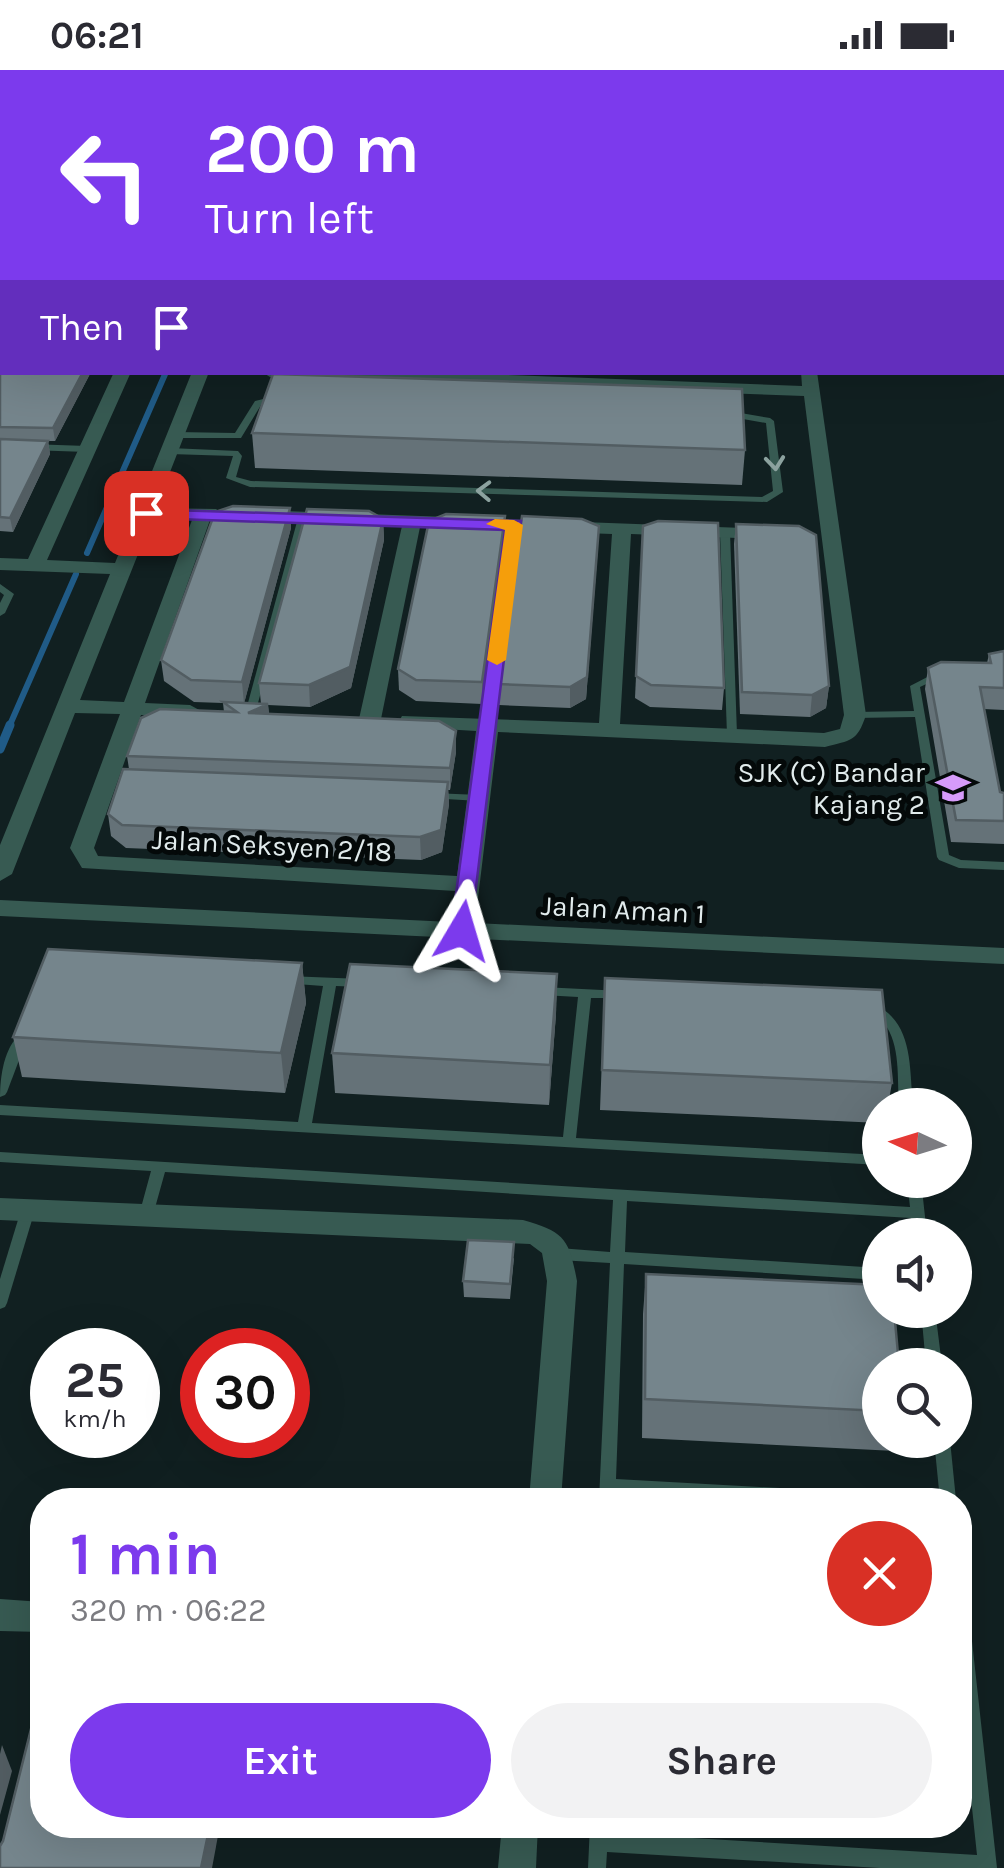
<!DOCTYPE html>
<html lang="en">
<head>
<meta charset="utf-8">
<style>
  body { margin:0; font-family:Karla,sans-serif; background:#f2f2f3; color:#2b2b33; height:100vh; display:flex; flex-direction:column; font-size:38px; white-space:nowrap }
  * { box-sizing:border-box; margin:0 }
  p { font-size:32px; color:#7c7c81 }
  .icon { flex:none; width:55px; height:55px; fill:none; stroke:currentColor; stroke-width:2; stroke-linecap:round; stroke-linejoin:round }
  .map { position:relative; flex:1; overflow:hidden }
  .details { position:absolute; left:30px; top:1418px; width:942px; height:350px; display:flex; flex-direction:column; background:#fff; border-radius:40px; box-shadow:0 10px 40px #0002 }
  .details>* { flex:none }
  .guide { position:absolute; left:0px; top:0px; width:1005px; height:305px; box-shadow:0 10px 40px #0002; background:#7c3aed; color:#fff; overflow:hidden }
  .needle { width:65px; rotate:274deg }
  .buttons { position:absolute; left:862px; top:1018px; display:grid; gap:20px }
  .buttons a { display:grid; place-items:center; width:110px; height:110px; border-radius:50%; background:#fff; box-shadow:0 10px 40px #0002; font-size:50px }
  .speed { position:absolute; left:30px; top:1258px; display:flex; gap:20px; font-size:50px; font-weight:700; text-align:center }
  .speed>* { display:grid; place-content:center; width:130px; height:130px; border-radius:50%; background:#fff; box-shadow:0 10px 40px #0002; line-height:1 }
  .speed small { font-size:25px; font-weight:400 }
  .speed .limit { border:15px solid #d22; background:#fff; color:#111 }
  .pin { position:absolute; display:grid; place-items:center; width:85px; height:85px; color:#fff; margin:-42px; border-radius:20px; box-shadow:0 5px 15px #0006 }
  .me { position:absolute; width:110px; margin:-55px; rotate:7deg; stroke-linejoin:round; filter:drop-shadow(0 0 8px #0008) }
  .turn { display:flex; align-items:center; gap:35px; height:210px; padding:0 40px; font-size:45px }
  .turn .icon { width:130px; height:130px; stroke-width:2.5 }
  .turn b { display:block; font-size:70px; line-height:85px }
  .then { display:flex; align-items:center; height:95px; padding:0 40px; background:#0003; gap:20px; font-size:38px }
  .round { display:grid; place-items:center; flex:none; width:105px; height:105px; border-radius:52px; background:#f2f2f3 }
  .overview { display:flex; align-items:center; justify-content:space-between; height:170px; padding:0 40px }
  h1 { font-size:60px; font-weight:700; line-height:75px; color:#7c3aed }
  .button { display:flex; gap:20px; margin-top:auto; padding:20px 40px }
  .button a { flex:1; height:115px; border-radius:60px; background:#7c3aed; color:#fff; font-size:40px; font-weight:700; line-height:115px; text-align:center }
  .button a+a { background:#f2f2f3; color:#2b2b33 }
  .status { display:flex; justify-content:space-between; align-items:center; height:70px; padding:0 50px; background:#fff; direction:ltr }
  .status svg { height:28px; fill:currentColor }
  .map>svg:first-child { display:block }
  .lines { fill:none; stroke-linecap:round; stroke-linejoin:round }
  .stream-far1 { stroke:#205b87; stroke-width:6 }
  .stream { stroke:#205b87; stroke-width:9 }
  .lane { fill:#375a52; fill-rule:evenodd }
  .street { fill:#375a52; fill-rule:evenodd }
  .secondary { fill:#427c6f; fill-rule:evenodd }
  .wall { fill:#657278 }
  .shaded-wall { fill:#525d62 }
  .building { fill:#75858c; stroke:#525d62; stroke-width:2.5 }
  .oneway { stroke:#8ca29f }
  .route { fill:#7c3aed; stroke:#51269a; stroke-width:2.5 }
  .slow { fill:#f59e0b }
  .labels { text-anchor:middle; stroke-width:10; stroke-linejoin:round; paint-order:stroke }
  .poi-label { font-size:28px; fill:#e1ebec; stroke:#040909; text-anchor:end }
  .street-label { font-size:28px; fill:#e1ebec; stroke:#040909 }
</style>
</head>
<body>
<div class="status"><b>06:21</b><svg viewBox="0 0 49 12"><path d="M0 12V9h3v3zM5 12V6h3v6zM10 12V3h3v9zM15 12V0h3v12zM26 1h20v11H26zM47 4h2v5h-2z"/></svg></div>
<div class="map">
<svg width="1004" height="1798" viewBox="0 0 1004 1798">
  <rect width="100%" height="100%" fill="#112021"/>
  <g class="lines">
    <!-- stream-far1 -->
    <g class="stream-far1">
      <path d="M87,483L166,302"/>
      <path d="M9,657L76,504"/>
    </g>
    <!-- stream -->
    <path class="stream" d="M0,679L10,655"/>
    <!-- lane -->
    <g class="lane">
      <path d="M280,325L284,328L283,330L261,335L241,368H176L172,365L176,362L235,363L255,331Z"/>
      <path d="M729,341L770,348L774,351L783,422L767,432L250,417L226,408L233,386L170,384L166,381L170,378L238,381L242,386L236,407L251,411L762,427L773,421L766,353L726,346V342Z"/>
      <path d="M0,373L87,376L91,379L87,382L0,379Z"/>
      <path d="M303,445L308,448L255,644L250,647L246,646L245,644L298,448Z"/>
      <path d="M515,452L520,455L493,655L488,658L483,655L510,455Z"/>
      <path d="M725,459L730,462L737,665L732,668L727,665L720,462Z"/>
      <path d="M0,514L14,524L5,543L0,546V533L4,525L0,522Z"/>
      <path d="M939,601L943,602V606L920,617L949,785L961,790L1004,792V800L959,798L939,790L937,787L915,647L855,648L850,645L855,642L914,641L910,616Z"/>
      <path d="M433,723L479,725L485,728L479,731L429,728L427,726Z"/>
      <path d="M287,906L362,909L368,913L362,917L336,916L312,1053L563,1067L578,927L542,925L536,921L542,917L622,921L626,922L628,925L626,928H591L576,1068L880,1085V1095L0,1045V1035L298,1052L323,916L283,913L281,910Z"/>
      <path d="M871,933C914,950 909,996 913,1035H899C897,1009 901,975 884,953C878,946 871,943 865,937L866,934Z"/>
      <path d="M21,964L27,969L7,1022L5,1025L0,1027C0,1007 4,976 21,964Z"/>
      <path d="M0,1082L910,1137L907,1110H921L927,1165H913L911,1148L627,1131L625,1182L880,1198V1210L624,1194L616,1409L870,1423L876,1425L878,1430H748L615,1422V1430H599L610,1193L559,1190L554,1188L552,1184L554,1180L559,1178L610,1182L613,1130L165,1102L153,1145L151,1149L146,1150L141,1149L139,1145L151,1101L0,1092Z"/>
      <path d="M28,1135L33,1136L35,1140L7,1233L5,1237L0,1239V1209L21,1140L23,1136Z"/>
      <path d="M921,1240H935L942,1295H926Z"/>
      <path d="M934,1370H950L956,1430H940Z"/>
      <path d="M960,1536L966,1539L969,1544L997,1798H880L607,1782L606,1798H588L590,1755H608V1763L977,1785L960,1624Z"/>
    </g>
    <!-- street -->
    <g class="street">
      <rect x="773" y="0" width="12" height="2"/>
      <path d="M865,0H877L878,2H866Z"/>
      <path d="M997,0H1004V6L1002,2Z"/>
      <path d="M2,38V46L0,47V39Z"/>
      <rect x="1002" y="56" width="2" height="8"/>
      <path d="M2,60V69L0,70V61Z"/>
      <rect x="0" y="168" width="2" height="8"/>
      <rect x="0" y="273" width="2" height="10"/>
      <path d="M114,302H131L47,490L115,493L192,302H209L156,438L216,439L225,445L210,450L145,633L190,635L201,641L190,647L141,645L94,778L98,786L457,806L476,661L410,657L402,656L399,651L402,646L599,653L612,464L420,457L381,649L370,655L359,649L402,456L249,450L247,446L256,440L773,459L775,463L766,469L631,464L620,654L824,663L840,659L844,645L804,326L270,307L262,302H427L802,316L801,302H817L866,645C857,672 851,670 825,677L498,662L475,853L1004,878V894L0,846V830L451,852L455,821L82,798L70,778L120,644L75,643L12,804L0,811V775L110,504L0,500V488L28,489ZM152,449L192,450L124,632L80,630Z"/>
      <path d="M0,1128L523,1150C565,1162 569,1169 577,1211L561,1430H529L547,1211L542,1183L530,1174L0,1150Z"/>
      <path d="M0,1529L42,1532V1562L0,1561Z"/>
      <path d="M502,1755H538L536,1798H498Z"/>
    </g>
    <!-- secondary -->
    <g class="secondary">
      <rect x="0" y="85" width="2" height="10"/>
      <rect x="1002" y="148" width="2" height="10"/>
    </g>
  </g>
  <!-- wall -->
  <g class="wall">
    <path d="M0,283L91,302L55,371H48L50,384L13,462L0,461Z"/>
    <path d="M252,363L745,380L742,415L255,398Z"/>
    <path d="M290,438L291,458L244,633L261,634L259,613L383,449L384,470L351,618L310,637L268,635L269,644L456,661V682L450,720H448L449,734L442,782L421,790L126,778L111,766L108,744L129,699L127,686L224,642L223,633L194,632L164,611L161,590Z"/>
    <path d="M736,454L829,616L826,638L810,647L740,644L734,474Z"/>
    <path d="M643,456L724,618L722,640L650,637L635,628Z"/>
    <path d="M505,467L482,634L416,631L399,620L398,599Z"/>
    <path d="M598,477L586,629L570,638L499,635V614Z"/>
    <path d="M1004,581V640L984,639L1000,722L1004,723V774L951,772L925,619L928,598L987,593L989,584Z"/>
    <path d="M302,893L306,933L285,1023L22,1007L13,967Z"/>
    <path d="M557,904L556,944L549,1035L335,1023L332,983Z"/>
    <path d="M605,908L892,1013L888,1035H880V1053L600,1040Z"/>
    <path d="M514,1188L510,1229L464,1227L463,1211Z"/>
    <path d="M646,1204L880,1295V1370H898L895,1381L642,1368L643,1244Z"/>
  </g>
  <!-- shaded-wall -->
  <g class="shaded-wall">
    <path d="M9,0H52L49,2H6Z"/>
    <path d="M2,5V35L0,37V6Z"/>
    <path d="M83,302H91L55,371L53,358Z"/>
    <path d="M48,371L50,384L13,462L10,448Z"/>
    <path d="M290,438L291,458L244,634L242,612Z"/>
    <path d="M505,446V467L482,634V612Z"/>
    <path d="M383,449L384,470L351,618L310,637L309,615Z"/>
    <path d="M599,456L586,629L570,638V617Z"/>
    <path d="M829,616L826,638L810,647L812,625Z"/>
    <path d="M268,634L270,656L248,643Z"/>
    <path d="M456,661V682L450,720V698Z"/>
    <path d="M448,712L449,734L442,782L421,790L420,767Z"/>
    <path d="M302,893L306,933L285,1023L281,983Z"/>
    <path d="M557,904L556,944L549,1035L550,995Z"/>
    <path d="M2,1675L12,1701L0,1745V1684Z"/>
    <path d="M210,1755H220L212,1798H201Z"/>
  </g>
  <!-- building -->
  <g class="building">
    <path d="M172,0H270L265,2H166Z"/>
    <path d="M310,0L546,2L547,0H588L587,2H309Z"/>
    <path d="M635,0H717V2H634Z"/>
    <path d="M0,283L2,284V302H83L53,358L0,357Z"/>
    <path d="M273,304L742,319L745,380L252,363Z"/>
    <path d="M0,369L48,371L10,448L0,447Z"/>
    <path d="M233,436L290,438L242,612L191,610L161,590L215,442Z"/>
    <path d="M307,439L369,441L383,449L350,597L309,615L259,613Z"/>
    <path d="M446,444L505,446L482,612L416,610L398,599L429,451Z"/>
    <path d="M522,446L582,449L599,456L587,607L570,617L499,614Z"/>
    <path d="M658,451L718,453L724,618L651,615L636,606L643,456Z"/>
    <path d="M736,454L799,456L816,465L829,616L812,625L742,622Z"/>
    <path d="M1004,581V618L980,617L1000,722L1004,723V751L956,750L928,598L941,592L991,593L989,584Z"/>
    <path d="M223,632L268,634L248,643L439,651L456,661L450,698L127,686L141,648L160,639L237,642Z"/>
    <path d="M123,699L448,712L441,760L420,767L122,755L108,744Z"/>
    <path d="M48,879L302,893L281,983L13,967Z"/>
    <path d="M350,894L557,904L550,995L332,983Z"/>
    <path d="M605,908L882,920L892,1013L602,1000Z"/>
    <path d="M468,1170L514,1172L510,1214L463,1211Z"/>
    <path d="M646,1204L880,1215V1240H894L899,1295H880V1341L645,1329Z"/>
    <path d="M42,1615V1755H210L201,1798H0V1776L3,1771Z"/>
  </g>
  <!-- one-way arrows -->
  <defs><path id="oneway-chevron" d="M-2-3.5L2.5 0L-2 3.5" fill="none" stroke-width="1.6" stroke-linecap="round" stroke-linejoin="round" transform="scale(2.5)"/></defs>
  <g class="oneway">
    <use href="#oneway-chevron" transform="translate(775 393) rotate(84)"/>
    <use href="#oneway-chevron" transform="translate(484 421) rotate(-178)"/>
  </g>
  <!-- route -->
  <path class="route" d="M140,439L521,451L470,866H454L451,861L505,460L146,448L138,443Z"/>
  <!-- slow -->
  <path class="slow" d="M514,450L523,455L506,590L497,595L487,590L505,460L486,454L495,449Z"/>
  <!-- icons -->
  <defs>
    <g id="school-bare" transform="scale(2.7)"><path d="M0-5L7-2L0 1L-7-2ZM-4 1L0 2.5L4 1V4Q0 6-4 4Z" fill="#d69bfa" stroke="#040909" stroke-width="2.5" paint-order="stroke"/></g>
  </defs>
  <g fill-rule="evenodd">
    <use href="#school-bare" x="953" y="718"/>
  </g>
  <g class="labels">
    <!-- poi labels -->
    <g class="poi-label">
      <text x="925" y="712">SJK (C) Bandar<tspan x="925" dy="32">Kajang 2</tspan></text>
    </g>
    <!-- street labels -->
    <g class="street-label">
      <text transform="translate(272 775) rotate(3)" y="10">Jalan Seksyen 2/18</text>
      <text transform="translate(623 839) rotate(3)" y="10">Jalan Aman 1</text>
    </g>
  </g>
</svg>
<div class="buttons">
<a><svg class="needle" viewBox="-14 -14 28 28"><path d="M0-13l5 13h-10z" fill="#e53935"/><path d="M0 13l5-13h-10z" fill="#7c7c81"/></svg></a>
<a><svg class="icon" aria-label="sound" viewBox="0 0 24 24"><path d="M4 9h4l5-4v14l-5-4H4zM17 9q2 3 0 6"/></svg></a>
<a><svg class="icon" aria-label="search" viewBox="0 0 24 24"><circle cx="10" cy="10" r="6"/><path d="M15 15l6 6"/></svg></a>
</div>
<div class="speed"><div>25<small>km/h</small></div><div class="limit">30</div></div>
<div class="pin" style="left:146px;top:443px;background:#d93025"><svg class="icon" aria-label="arrive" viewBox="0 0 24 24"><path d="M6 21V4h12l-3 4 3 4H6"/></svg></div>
<svg class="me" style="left:462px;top:861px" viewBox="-20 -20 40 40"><path d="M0-17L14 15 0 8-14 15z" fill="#7c3aed" stroke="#fff" stroke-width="4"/></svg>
<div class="guide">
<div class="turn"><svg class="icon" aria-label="left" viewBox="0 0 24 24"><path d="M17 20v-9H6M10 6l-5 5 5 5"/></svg><div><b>200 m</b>Turn left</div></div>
<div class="then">Then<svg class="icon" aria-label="arrive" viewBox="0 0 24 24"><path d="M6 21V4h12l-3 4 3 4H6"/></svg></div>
</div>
<section class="details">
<div class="overview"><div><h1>1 min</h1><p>320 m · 06:22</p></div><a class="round" style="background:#d93025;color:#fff"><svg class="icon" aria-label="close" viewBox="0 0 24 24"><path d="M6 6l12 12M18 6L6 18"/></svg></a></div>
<div class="button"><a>Exit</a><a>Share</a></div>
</section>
</div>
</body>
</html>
